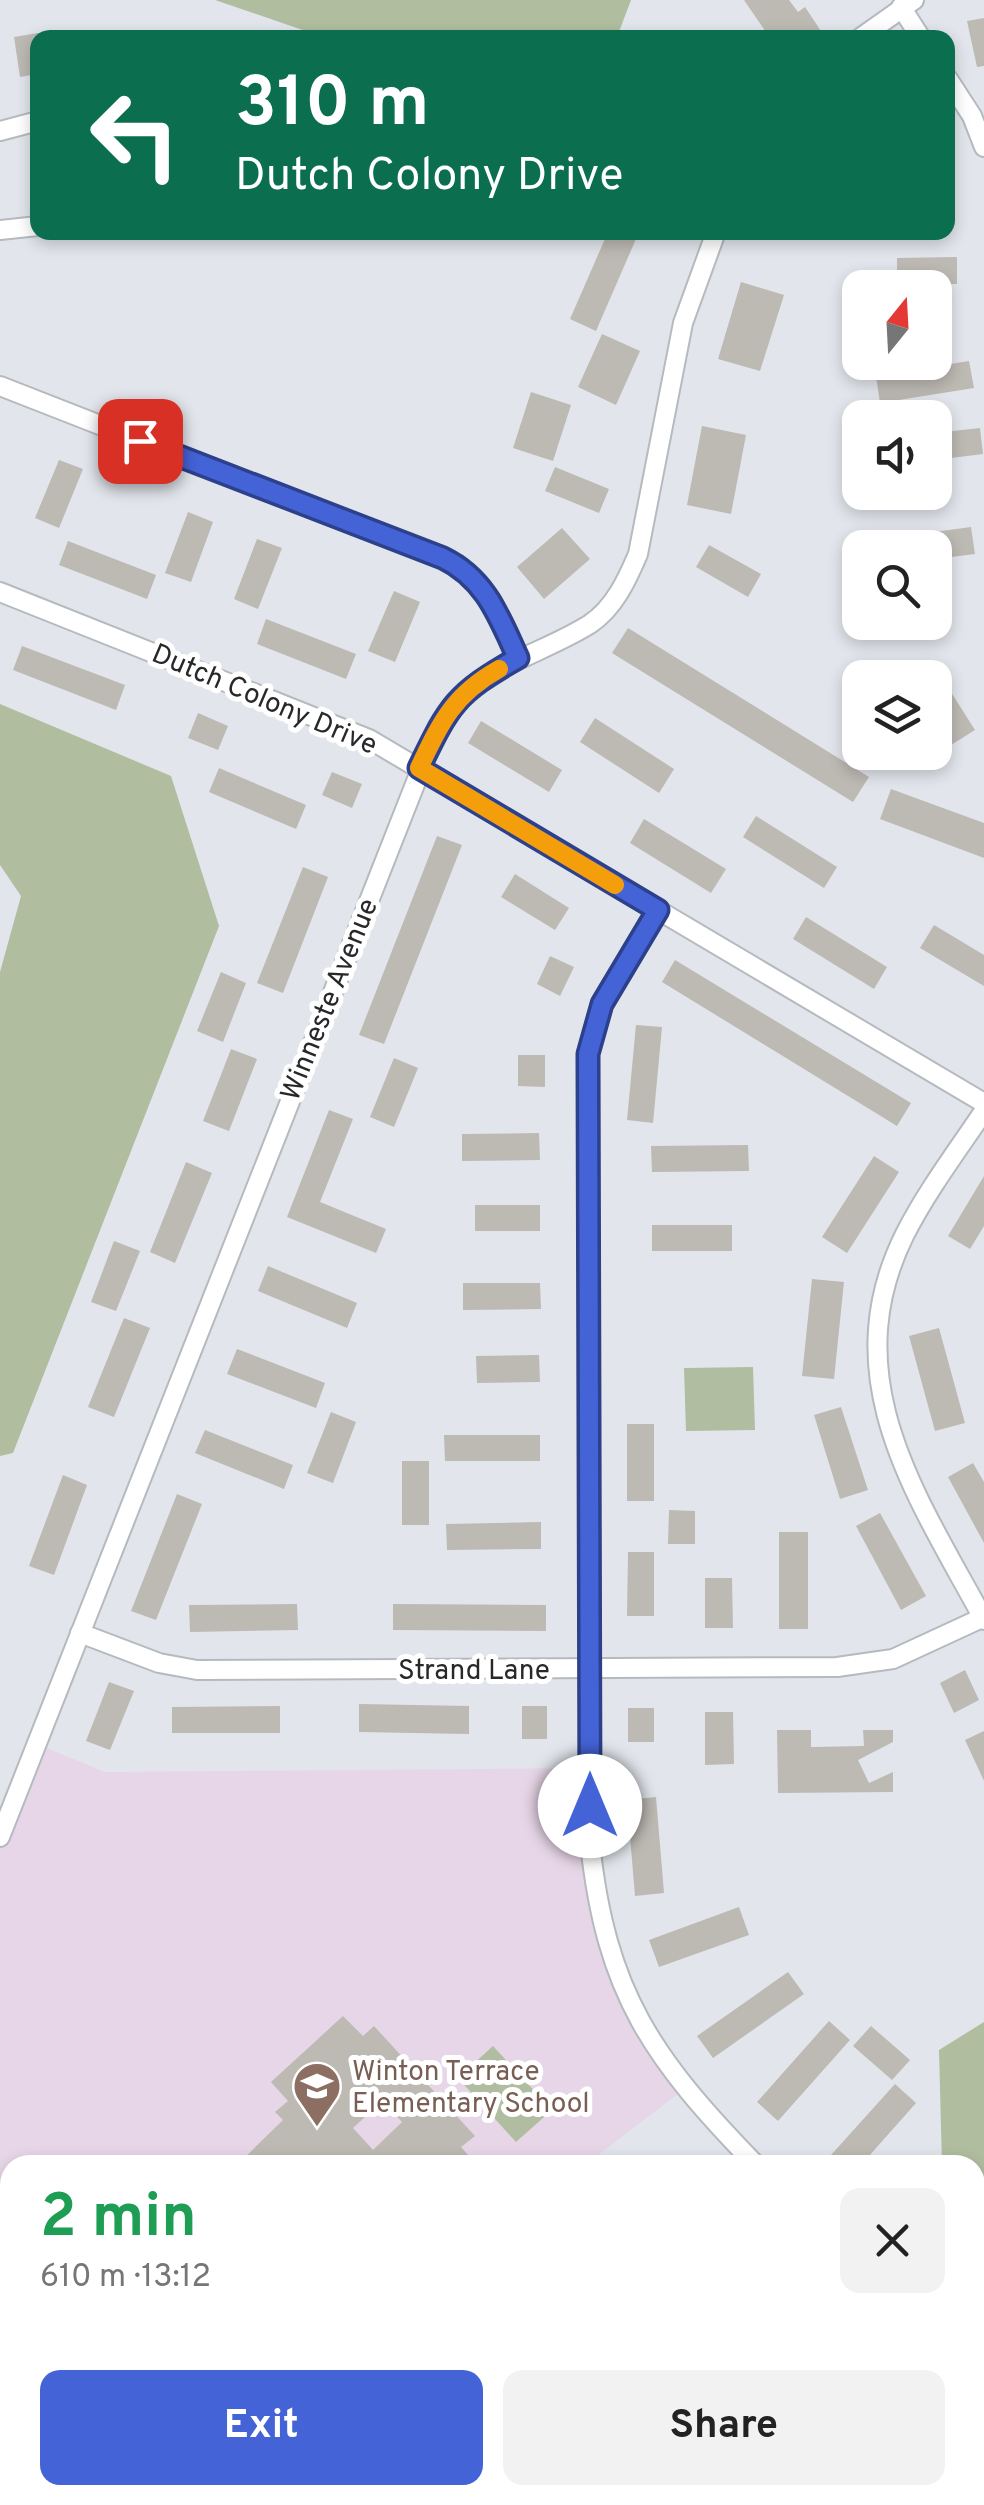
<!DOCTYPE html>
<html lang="en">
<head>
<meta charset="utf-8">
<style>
  body { margin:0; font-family:Overpass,sans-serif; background:#f2f2f2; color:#222; height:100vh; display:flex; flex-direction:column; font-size:38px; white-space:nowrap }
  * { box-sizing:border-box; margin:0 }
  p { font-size:32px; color:#767676 }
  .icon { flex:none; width:55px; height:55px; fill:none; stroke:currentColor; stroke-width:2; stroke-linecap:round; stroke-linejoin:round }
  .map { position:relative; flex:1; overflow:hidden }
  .panel { position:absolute; left:0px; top:2155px; width:985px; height:350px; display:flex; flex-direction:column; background:#fff; border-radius:30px 30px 0 0; box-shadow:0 5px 15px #0003 }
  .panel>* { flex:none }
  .banner { position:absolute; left:30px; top:30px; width:925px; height:210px; border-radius:20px; box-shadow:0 5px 15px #0003; background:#0b6e4f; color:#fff; overflow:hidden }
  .needle { width:65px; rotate:18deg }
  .controls { position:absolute; left:842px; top:270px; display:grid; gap:20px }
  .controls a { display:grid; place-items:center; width:110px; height:110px; border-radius:20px; background:#fff; box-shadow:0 5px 15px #0003; font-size:50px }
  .pin { position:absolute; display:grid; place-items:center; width:85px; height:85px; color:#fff; margin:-42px; border-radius:20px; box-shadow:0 5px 15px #0006 }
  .me { position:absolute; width:110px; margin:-55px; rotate:0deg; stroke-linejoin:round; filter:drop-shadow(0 0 8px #0008) }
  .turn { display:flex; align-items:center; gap:35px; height:210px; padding:0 40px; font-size:45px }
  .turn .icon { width:130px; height:130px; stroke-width:2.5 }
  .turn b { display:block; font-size:70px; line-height:85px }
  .round { display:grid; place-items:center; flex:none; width:105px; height:105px; border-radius:20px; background:#f2f2f2 }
  .overview { display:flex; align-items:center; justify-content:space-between; height:170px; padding:0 40px }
  h1 { font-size:60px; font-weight:700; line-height:75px; color:#1e9e55 }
  .primary-button { display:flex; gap:20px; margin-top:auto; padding:20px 40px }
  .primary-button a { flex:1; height:115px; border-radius:20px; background:#4463d6; color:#fff; font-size:40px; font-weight:700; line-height:115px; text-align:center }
  .primary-button a+a { background:#f2f2f2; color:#222 }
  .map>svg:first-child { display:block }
  .education { fill:#e7d6e7 }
  .green { fill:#b0bda0 }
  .forest { fill:#b0bd9f }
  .building { fill:#bdb9b3; fill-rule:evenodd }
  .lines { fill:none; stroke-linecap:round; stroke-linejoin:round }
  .minor-casing { stroke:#b5babf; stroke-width:22 }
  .minor { stroke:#fff; stroke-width:18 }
  .route-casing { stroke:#2c408b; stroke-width:25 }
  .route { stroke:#4463d6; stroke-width:18 }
  .slow { stroke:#f59e0b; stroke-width:18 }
  .labels { text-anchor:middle; stroke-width:10; stroke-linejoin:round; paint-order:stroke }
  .street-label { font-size:28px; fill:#27282a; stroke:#fff }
  .education-label { font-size:28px; fill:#785e54; stroke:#fff; text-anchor:start }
</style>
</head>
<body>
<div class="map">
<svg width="984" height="2505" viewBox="0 0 984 2505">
  <rect width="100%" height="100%" fill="#e2e6ec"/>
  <!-- education -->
  <path class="education" d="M37,1744L105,1772L589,1768L604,1931L683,2090L585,2165H10V2495H42L23,2505H0V1837Z"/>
  <!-- green -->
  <g class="green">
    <path d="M753,1367L755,1430L686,1431L684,1368Z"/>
    <path d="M493,2046L552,2110L516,2142L458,2078Z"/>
  </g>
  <!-- forest -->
  <g class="forest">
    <path d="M215,0H631L617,37H323Z"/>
    <path d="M0,704L171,776L219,926L13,1453L0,1456V972L21,896L0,865Z"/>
    <path d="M984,2022V2217L975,2208V2165H942L939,2050Z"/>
  </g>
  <!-- building -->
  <g class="building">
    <path d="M744,0H789L798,12L805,7L821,31L811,38H770Z"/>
    <path d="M984,18V66L977,67L967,21Z"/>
    <path d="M38,33V74L20,77L14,37Z"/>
    <path d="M608,232H639L596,331L570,319Z"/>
    <path d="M957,257V284H897V258Z"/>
    <path d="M741,282L784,295L760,371L718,359Z"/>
    <path d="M602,334L640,351L616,405L578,387Z"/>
    <path d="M969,361L974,388L880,403L876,376Z"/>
    <path d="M531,392L571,405L553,461L513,448Z"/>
    <path d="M702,426L746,435L731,514L687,505Z"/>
    <path d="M980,428L983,454L935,460V433Z"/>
    <path d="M59,460L83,469L59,528L35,518Z"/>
    <path d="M555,467L609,489L599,513L545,491Z"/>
    <path d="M188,512L213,522L191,582L165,573Z"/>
    <path d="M971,527L975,554L935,559V548H890V538Z"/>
    <path d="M562,528L590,559L544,599L517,567Z"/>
    <path d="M257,539L282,548L258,609L234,599Z"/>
    <path d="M68,541L156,575L147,599L59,565Z"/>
    <path d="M709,545L761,574L748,597L696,567Z"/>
    <path d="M394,591L420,602L395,662L368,651Z"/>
    <path d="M266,619L356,654L346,679L257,644Z"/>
    <path d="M628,628L869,777L853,802L612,653Z"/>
    <path d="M22,646L125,685L116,710L13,670Z"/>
    <path d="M935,667L975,730L935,755Z"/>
    <path d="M198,713L228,726L218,750L188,738Z"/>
    <path d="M595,718L674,769L659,793L580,742Z"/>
    <path d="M481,721L562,770L549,792L468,743Z"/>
    <path d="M219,768L306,805L296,829L209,792Z"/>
    <path d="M332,772L362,784L352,808L322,795Z"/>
    <path d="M891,789L984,823V858L880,819Z"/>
    <path d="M756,816L837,867L824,888L743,837Z"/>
    <path d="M644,819L726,869L711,893L630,843Z"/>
    <path d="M437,836L462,845L384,1044L359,1035Z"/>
    <path d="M303,867L328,877L283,993L257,983Z"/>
    <path d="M515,874L569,908L555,930L501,897Z"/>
    <path d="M806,917L887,967L874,989L793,939Z"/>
    <path d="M934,925L984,955V986L920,948Z"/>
    <path d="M550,956L574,967L560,996L537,984Z"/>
    <path d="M675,960L911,1103L897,1126L662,982Z"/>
    <path d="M221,972L246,983L223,1042L197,1031Z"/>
    <path d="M636,1025L662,1027L653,1123L627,1120Z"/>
    <path d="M231,1049L257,1059L229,1131L203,1121Z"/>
    <path d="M518,1055H545V1087L518,1086Z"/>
    <path d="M394,1058L418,1068L394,1127L370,1117Z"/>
    <path d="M329,1110L353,1119L320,1202L386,1229L376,1253L287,1217Z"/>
    <path d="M539,1133L540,1160L462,1161V1134Z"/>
    <path d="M748,1145L749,1171L652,1172L651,1146Z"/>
    <path d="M874,1156L899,1172L847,1253L822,1237Z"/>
    <path d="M186,1162L212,1173L175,1263L150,1252Z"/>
    <path d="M984,1176V1226L970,1249L948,1236Z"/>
    <rect x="475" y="1205" width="65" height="26"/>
    <rect x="652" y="1225" width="80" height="26"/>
    <path d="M114,1241L140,1251L116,1311L91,1302Z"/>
    <path d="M268,1266L357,1303L347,1328L258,1291Z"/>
    <path d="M812,1279L844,1282L834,1379L802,1376Z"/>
    <path d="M463,1283H540L541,1309L463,1310Z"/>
    <path d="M124,1318L150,1328L114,1417L88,1407Z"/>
    <path d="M939,1328L965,1423L935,1431L909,1336Z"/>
    <path d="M237,1349L325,1383L316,1408L227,1374Z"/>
    <path d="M539,1355L540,1382L477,1383L476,1356Z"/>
    <path d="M841,1407L868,1490L840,1499L814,1415Z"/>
    <path d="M331,1412L356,1422L333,1483L307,1473Z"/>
    <rect x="627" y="1424" width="27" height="77"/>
    <path d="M205,1430L293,1465L284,1489L195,1453Z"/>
    <path d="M444,1435H540V1461H445Z"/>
    <rect x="402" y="1461" width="27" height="64"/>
    <path d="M973,1463L984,1482V1543L948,1477Z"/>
    <path d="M63,1475L87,1485L54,1575L29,1566Z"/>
    <path d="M177,1494L202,1504L156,1620L131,1611Z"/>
    <path d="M669,1510L695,1511V1544H668Z"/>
    <path d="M880,1513L926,1596L901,1610L856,1526Z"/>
    <path d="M541,1522V1549L447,1550L446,1524Z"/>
    <rect x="779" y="1532" width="29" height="97"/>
    <path d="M628,1552H654V1616H627Z"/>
    <path d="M705,1578H732L733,1628H705Z"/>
    <path d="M297,1604L298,1630L190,1632L189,1605Z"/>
    <path d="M393,1604L546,1605V1631L393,1630Z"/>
    <path d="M965,1670L979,1700L954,1713L940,1683Z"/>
    <path d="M109,1682L134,1691L110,1750L86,1741Z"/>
    <path d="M359,1704L469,1706V1734L359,1732Z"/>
    <path d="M280,1706V1733H172V1707Z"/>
    <rect x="522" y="1706" width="25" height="33"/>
    <rect x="628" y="1708" width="26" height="34"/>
    <path d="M705,1712H733L734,1764L705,1765Z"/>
    <path d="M777,1730H811V1747L864,1746L863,1730H893V1742L858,1760L869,1783L893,1772V1792L778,1793Z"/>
    <path d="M984,1731V1781L965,1740Z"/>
    <path d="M656,1797L664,1893L635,1896L627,1800Z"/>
    <path d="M739,1907L749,1935L659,1967L649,1940Z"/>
    <path d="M788,1972L804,1994L713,2058L697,2036Z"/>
    <path d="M343,2016L363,2036L374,2026L475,2136L461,2147L477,2165H237L283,2120L275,2112L288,2101L271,2082ZM382,2101L402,2122L373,2150L353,2128Z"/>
    <path d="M829,2021L850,2040L778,2121L757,2102Z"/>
    <path d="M871,2026L910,2060L892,2080L853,2046Z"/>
    <path d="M895,2084L916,2103L861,2165H822Z"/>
  </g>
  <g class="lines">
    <!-- minor casing -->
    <g class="minor-casing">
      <g id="minor">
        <path d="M901,7L921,38"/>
        <path d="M860,38L914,0"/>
        <path d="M948,79L972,116L984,147"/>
        <path d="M0,131L38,121"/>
        <path d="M0,230L38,226"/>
        <path d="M0,386L458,565L492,601L518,658"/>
        <path d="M0,592L369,739L984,1103"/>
        <path d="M658,910L602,1004L588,1054L590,1843C606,1994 653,2059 756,2165"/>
        <path d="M984,1111C957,1151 927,1191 905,1234C833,1378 917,1496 984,1620"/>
        <path d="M80,1633L159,1663L197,1670L837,1667L893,1659L984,1617"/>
        <path d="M0,1837L438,726C472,667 536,658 590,624C614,608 627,580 638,554L683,323L716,232"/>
        <path d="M975,2352L984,2360"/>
        <path d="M643,2495L657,2505"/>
      </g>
    </g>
    <!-- minor -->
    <use href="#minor" class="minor"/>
  </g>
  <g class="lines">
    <!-- route casing -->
    <g class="route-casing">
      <path id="route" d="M140,441L443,558C486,579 499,617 518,658C455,694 450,704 419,768L658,910L602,1004L588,1054L590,1806"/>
    </g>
    <!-- route -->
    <use href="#route" class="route"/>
    <!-- slow -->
    <path class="slow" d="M499,669C454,694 440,723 419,768L615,885"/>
  </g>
  <!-- icons -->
  <defs>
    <g id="school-pin" transform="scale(2.5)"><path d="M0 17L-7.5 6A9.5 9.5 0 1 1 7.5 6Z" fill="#8d6e63" stroke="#fff"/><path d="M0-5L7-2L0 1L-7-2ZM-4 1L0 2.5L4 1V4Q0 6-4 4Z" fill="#fff"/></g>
  </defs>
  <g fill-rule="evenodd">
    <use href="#school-pin" x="317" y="2086"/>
  </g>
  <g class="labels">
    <!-- street labels -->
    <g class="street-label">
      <text transform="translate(265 698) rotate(23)" y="10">Dutch Colony Drive</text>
      <text transform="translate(328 999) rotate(-68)" y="10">Winneste Avenue</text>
      <text x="474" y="1679">Strand Lane</text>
    </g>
    <!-- education labels -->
    <g class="education-label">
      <text x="352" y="2080">Winton Terrace<tspan x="352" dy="32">Elementary School</tspan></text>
    </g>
  </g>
</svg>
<div class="controls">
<a><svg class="needle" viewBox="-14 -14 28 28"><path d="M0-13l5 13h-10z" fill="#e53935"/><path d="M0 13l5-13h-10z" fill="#767676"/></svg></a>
<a><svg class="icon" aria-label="sound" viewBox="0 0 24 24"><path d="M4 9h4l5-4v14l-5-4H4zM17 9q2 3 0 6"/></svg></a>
<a><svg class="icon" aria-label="search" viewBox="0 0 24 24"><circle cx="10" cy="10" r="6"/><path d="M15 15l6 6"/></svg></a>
<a><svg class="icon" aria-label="layers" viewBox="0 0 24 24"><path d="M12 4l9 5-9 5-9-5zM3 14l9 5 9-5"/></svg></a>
</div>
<div class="pin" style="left:140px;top:441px;background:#d93025"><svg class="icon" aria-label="arrive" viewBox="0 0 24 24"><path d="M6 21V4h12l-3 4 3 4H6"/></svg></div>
<svg class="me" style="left:590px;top:1806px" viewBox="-20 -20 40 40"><circle r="19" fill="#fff"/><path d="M0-13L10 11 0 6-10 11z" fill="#4463d6"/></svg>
<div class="banner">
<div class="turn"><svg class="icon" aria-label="left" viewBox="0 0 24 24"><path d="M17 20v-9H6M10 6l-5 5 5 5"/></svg><div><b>310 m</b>Dutch Colony Drive</div></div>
</div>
<section class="panel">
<div class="overview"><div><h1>2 min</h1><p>610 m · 13:12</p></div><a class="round"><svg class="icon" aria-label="close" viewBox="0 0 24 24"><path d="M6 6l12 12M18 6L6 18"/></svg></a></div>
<div class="primary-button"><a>Exit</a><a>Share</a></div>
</section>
</div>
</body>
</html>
